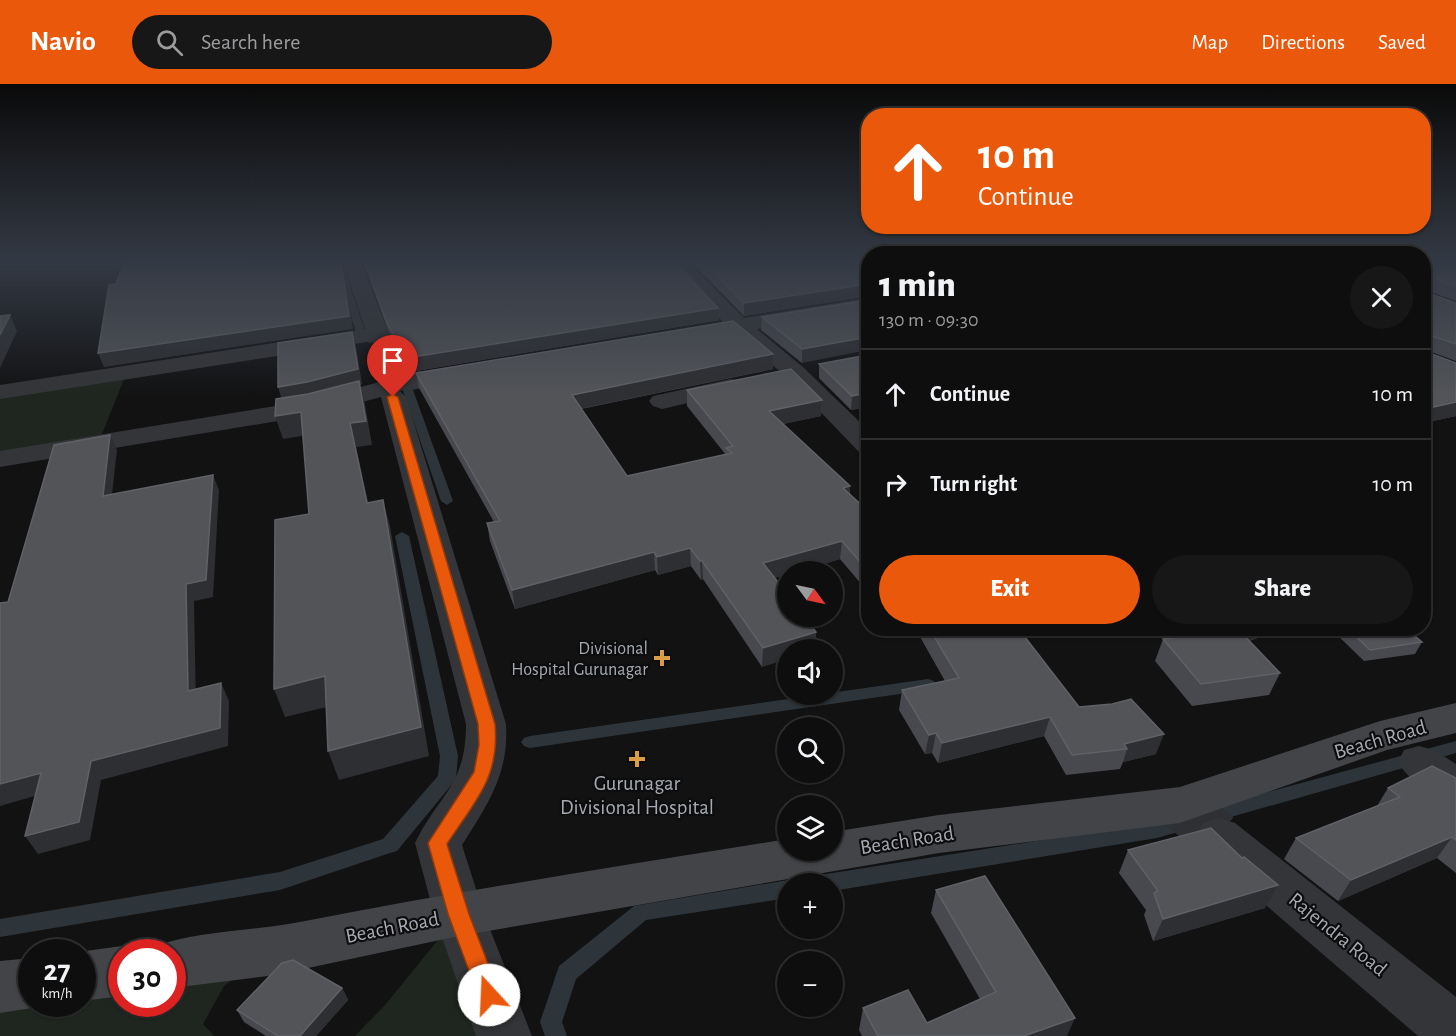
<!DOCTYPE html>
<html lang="en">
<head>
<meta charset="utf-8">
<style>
  body { margin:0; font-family:"Alegreya Sans",sans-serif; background:#171717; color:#f1f3f6; height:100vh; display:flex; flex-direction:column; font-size:22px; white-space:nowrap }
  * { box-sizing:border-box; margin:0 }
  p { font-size:20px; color:#9b9c9e }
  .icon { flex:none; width:33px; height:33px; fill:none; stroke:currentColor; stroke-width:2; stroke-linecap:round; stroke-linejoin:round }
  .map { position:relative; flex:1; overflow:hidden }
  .drawer { position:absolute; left:861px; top:162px; width:570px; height:390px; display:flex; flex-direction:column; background:#0e0e0e; border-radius:24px; box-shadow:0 2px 4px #0004,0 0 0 2px #2e2e2e }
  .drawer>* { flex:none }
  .top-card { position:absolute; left:861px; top:24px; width:570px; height:126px; border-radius:24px; box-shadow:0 2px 4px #0004,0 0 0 2px #2e2e2e; background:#ea580c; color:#fff; overflow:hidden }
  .needle { width:39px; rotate:123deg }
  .fabs { position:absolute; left:777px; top:477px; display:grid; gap:12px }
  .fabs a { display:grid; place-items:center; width:66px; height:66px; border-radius:50%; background:#0e0e0e; box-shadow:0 2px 4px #0004,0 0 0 2px #2e2e2e; font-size:30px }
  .speed { position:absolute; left:18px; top:855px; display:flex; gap:12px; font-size:30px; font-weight:700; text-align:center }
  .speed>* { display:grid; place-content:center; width:78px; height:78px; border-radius:50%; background:#0e0e0e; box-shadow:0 2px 4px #0004,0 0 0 2px #2e2e2e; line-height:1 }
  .speed small { font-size:15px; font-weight:400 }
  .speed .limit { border:9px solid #d22; background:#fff; color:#111 }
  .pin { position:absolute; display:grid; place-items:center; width:51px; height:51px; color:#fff; margin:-62px -26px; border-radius:50% 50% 50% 0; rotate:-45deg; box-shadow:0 0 6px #0007 }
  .pin .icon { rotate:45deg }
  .me { position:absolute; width:66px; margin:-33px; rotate:340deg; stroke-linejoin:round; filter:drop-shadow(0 0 4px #0008) }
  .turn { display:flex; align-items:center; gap:21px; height:126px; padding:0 18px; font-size:27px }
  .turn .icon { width:78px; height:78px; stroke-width:2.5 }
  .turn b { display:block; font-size:42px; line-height:51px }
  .round { display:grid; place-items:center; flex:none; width:63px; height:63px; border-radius:32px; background:#171717 }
  .head { display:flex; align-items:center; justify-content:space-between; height:102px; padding:0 18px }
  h1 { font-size:36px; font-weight:800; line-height:45px }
  .button { display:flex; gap:12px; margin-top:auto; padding:12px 18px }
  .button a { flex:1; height:69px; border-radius:36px; background:#ea580c; color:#fff; font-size:24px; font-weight:800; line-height:69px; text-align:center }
  .button a+a { background:#171717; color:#f1f3f6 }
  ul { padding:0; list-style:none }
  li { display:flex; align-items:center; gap:18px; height:90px; padding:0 18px; border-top:2px solid #2e2e2e }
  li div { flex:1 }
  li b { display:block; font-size:22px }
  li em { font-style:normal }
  header { display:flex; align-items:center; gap:36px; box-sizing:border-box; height:84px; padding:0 30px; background:#ea580c; color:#fff }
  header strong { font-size:28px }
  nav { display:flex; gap:33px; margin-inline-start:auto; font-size:21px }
  .search { width:420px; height:54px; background:#171717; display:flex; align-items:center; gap:15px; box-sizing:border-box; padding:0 21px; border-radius:33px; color:#9b9c9e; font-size:22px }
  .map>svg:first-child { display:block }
  .green { fill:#1f261f }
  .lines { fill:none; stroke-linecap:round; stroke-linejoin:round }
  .stream { fill:#2d353a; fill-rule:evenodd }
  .street-tunnel { stroke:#2f3033; stroke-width:49; stroke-dasharray:49 25; stroke-linecap:butt }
  .street { fill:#343538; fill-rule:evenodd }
  .secondary { fill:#424448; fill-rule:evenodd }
  .wall { fill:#48494e }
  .shaded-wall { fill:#2e2f32 }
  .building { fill:#525458; stroke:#5f6166; stroke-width:1.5 }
  .route { fill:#ea580c; stroke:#983908; stroke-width:1.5 }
  .poi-dot { fill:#da9d43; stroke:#0d0d0e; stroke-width:2 }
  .labels { text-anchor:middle; stroke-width:4.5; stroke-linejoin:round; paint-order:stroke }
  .poi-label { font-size:18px; fill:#a5aab2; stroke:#0d0d0e; text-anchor:end }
  .near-street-label { font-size:21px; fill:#a5aab2; stroke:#0d0d0e }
  .near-poi-label { font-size:21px; fill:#a5aab2; stroke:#0d0d0e }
</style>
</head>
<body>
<header>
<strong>Navio</strong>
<div class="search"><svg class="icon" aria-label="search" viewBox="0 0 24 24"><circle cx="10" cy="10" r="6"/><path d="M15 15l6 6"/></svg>Search here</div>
<nav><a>Map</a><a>Directions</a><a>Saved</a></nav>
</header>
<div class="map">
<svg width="1456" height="952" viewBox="0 0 1456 952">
  <rect width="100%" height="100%" fill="#121213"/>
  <!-- green -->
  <g class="green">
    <path d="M126,290L98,360L0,375V308Z"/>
    <path d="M459,830L504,952H355L386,920Z"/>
    <path d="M269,867L224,902L203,940L214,952H0V903L32,920H82L83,892L121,887L122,920H172L173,880Z"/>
  </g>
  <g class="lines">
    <!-- stream -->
    <g class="stream">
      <path d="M334,178H342L366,250L364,252L346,255L341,252L356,248Z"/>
      <path d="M390,251L395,254L408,289L420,287L425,290L423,292L401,295L387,257L370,259L365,256L370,253Z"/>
      <path d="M422,298L426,299V303L413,306L453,417L447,421L441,417L402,304Z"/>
      <path d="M402,448L409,452L458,672L456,694L453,699L397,767L390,769L280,806L0,853V835L280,788L383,755L438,692L440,672L395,452Z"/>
      <path d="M928,595L934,597L936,601L934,605L530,664L524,662L521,658L524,654L530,652Z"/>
      <path d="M1456,657V669L1157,754L832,807V800H810L813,794L820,791L1157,738Z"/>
      <path d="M788,796L795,800H788V814L646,836L576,895L562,938L567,952H545L540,938L559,882L634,822Z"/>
    </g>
    <!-- street-tunnel -->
    <path class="street-tunnel" d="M1180,721L1219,753"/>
    <!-- street -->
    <g class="street">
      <path d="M343,178H361L389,250L386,255L0,315V301L365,245Z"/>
      <path d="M668,178H688L744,234L868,214V226L757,245L804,284L868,346V369L858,367L788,294L734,249L696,256L688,254L685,249L688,244L723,238Z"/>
      <path d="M461,281L469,283L473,288L469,293L400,307L406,313L506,640C509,690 488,720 462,761L484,830L532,952H476L434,830L415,759C439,710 466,702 466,640L381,313L314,331L0,383V367L312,316L417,288Z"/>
      <path d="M731,295L740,297L743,302L740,307L662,325L653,322L649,317L653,312Z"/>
      <path d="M1419,662L1434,666L1456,680V719C1434,712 1409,698 1398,678L1404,666Z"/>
      <path d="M1219,734L1235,739L1456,913V952H1418L1203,767L1196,753L1203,739Z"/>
    </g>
    <!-- secondary -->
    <g class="secondary">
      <path d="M1456,619V649L1387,666L1180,739L939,769L459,852L275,891L172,904V868H151L153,863C198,846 257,847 305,837C465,806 626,781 788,755V766H832V748L939,731L1180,703L1380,637Z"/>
      <path d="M122,862L138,868H122V912L82,917V868H78Z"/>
      <path d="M32,874V920H44L32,924L0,929V877Z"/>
    </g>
  </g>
  <!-- wall -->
  <g class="wall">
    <path d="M363,178H675L719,236L410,288L390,252Z"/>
    <path d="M691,178H868V212L744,232Z"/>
    <path d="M1424,178H1456V217L1428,207V209L1456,219V277L1429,267V269L1456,279V332L1424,339Z"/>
    <path d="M868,216L802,279L761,246L762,233Z"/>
    <path d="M868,271V323L851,326L819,294V280Z"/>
    <path d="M773,285L581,325L627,392L726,371L687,322V306L822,316L821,332L783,340L850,402V410L868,427V508L840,475L797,488H788V490L774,494L816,548L815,566H788L762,583L703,495L701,496L691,482L658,491L655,486L515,525L490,457L487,439L494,438L419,304L416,289Z"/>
    <path d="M915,544H1018L1079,623L1156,670L1123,678L1120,685L1066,691L1044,652L938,679L932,669L925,670L899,626L902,606L945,597Z"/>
    <path d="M1188,544H1288L1249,557L1280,589L1269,611L1192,622L1155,577L1163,555L1195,550Z"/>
    <path d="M1330,544H1405L1422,558L1415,570L1364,577Z"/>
    <path d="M1456,694V789L1437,774L1338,817L1284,775L1296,754L1377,722L1388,704Z"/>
    <path d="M1128,766L1265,824L1153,857L1144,831L1146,826L1119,789Z"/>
    <path d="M936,806L1067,952H862L859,946L863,924L927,939L980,915L931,829Z"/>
    <path d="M342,904L348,916L316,952H266L244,938L237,926Z"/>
  </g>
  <!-- shaded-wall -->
  <g class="shaded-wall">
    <path d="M342,178L353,245L104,283L98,269Z"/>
    <path d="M868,200V212L744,232V219Z"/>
    <path d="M718,224L719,236L410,288L407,274Z"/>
    <path d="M10,231L17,247L0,284V251Z"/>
    <path d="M352,248L356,262L362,300L360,301L365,320L372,361L356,363L374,445L367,419L350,339L283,319L278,303Z"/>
    <path d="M868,253V266L802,279V265Z"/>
    <path d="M773,270V285L574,326L572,311Z"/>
    <path d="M868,309V323L851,326L852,312Z"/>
    <path d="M822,316L821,332L769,343V327Z"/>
    <path d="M1456,318V332L1424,339V336L1429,324Z"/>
    <path d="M301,328L308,351L283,355L275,332Z"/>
    <path d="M110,351L117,366L110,428L103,412Z"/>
    <path d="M213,391L219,406L213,513L194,517L196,624L188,607L186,500Z"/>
    <path d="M850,402L849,419L843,404Z"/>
    <path d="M383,416L390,442L429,672L339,696L328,667Z"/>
    <path d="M842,457L840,475L797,488H788V490L762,498L763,479Z"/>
    <path d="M690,464L691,482L658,491L657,473Z"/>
    <path d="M654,468L655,486L515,525L512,506Z"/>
    <path d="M700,477H702L703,495L701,496Z"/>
    <path d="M1236,544H1288L1217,567Z"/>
    <path d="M816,548L815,566H788V575L762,583L763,564Z"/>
    <path d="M325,592L335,621L285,633L274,605Z"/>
    <path d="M221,599L229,617L228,662L101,696L90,756L38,770L25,752L91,677Z"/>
    <path d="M1050,633L1044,652L938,679L942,659Z"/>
    <path d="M936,649L932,669L925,670L929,651Z"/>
    <path d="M1164,650L1156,670L1123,678L1127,665L1124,660Z"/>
    <path d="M41,689L52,707L0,722V700Z"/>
    <path d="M1452,753L1437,774L1338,817L1351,796Z"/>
    <path d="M1278,801L1265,824L1153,857L1163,835Z"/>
    <path d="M342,904L348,916L316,952H300Z"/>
    <path d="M1075,934L1067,952H1024Z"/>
  </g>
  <!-- building -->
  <g class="building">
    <path d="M124,178H341L349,232L98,269L109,201L116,200Z"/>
    <path d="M365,178H675L718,224L407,274L387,239Z"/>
    <path d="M703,178H868V200L744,219Z"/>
    <path d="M1424,178H1456V202L1430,193L1427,195L1428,209L1456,219V260L1429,251V269L1456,279V318L1429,324L1424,322Z"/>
    <path d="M868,216V253L802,265L762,233Z"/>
    <path d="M10,231L0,251V232Z"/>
    <path d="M733,237L773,270L572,311L627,392L732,369L726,364L733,362L687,306L791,285L822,316L769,327L850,402L843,404L868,427V487L842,457L763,479L788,511V532H804L816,548L763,564L702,477H700L690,464L657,473L654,468L512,506L487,439L500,437L416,289Z"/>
    <path d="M352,248L358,285L307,298L278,303V259Z"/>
    <path d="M868,271V309L852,312L819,280Z"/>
    <path d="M359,297L366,337L350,339L367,419L383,416L421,643L328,667L325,592L274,605L275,436L309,430L301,328L275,332L276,315L308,310Z"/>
    <path d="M110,351L103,412L213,391L206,496L186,500L188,607L221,599L220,644L91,677L79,738L25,752L41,689L0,700V519L8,518L54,361Z"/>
    <path d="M929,544H1018L1079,623L1112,620L1131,615L1164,650L1124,660L1127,665L1072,671L1050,633L942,659L936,649L929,651L902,606L959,594Z"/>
    <path d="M1220,544H1235L1223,546Z"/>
    <path d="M1237,544L1280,589L1201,600L1163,555Z"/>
    <path d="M1347,544H1405L1422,558L1370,566Z"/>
    <path d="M1432,682L1456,694V756L1452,753L1351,796L1296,754L1400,713L1388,704Z"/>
    <path d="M1211,744L1242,774L1244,773L1278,801L1163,835L1154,809L1158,807L1128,766Z"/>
    <path d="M985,792L1075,934L1024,952H878L863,924L908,906L927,939L996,908L936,806Z"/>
    <path d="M293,876L342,904L300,952H278L237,926L282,879Z"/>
  </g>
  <!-- sky -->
  <linearGradient id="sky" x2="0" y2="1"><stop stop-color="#0a0a0a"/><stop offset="0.57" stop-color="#333944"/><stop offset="1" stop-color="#333944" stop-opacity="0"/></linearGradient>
  <rect width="1456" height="311" fill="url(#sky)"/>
  <!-- route -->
  <path class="route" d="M393,310L398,313L495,640C500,694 475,717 447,760L469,830L500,911L497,919L489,922L481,919L478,911L448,830L428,759L474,688L479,661L478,640L387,313Z"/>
  <!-- markers -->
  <g class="poi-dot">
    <path d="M659 565h6v6h6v6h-6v6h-6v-6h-6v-6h6z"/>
    <path d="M634 666h6v6h6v6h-6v6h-6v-6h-6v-6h6z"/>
  </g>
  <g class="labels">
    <!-- poi labels -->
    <g class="poi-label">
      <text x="648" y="570">Divisional<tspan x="648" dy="21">Hospital Gurunagar</tspan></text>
    </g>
    <!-- near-street labels -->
    <g class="near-street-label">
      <text transform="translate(1380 655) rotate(-16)" y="7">Beach Road</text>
      <text transform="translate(907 756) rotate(-9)" y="7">Beach Road</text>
      <text transform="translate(392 843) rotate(-11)" y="7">Beach Road</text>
      <text transform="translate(1338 850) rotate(39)" y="7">Rajendra Road</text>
    </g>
    <!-- near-poi labels -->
    <g class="near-poi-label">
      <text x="637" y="706">Gurunagar<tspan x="637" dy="24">Divisional Hospital</tspan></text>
    </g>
  </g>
</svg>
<div class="fabs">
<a><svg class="needle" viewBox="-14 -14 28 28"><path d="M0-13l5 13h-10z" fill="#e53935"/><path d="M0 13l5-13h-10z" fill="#9b9c9e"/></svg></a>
<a><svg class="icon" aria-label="sound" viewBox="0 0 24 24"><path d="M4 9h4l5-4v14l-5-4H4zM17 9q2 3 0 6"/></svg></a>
<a><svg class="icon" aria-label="search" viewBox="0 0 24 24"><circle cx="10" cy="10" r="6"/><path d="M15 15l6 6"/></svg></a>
<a><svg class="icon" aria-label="layers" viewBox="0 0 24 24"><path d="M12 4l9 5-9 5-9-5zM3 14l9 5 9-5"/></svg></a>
<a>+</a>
<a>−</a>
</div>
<div class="speed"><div>27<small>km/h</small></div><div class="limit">30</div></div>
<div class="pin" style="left:393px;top:313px;background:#d93025"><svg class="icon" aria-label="arrive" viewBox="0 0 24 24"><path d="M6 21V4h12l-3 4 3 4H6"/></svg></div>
<svg class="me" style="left:489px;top:911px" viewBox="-20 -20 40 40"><circle r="19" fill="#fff"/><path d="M0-13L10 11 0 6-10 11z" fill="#ea580c"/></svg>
<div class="top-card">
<div class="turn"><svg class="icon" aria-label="ahead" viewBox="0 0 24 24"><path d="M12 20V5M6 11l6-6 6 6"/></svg><div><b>10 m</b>Continue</div></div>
</div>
<section class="drawer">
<div class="head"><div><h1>1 min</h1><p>130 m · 09:30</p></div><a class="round"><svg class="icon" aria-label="close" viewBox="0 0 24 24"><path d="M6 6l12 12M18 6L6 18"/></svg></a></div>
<ul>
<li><svg class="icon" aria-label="ahead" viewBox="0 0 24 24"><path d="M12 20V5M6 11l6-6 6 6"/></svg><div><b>Continue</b></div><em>10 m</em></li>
<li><svg class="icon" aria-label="right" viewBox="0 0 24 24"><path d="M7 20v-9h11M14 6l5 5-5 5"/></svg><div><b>Turn right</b></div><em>10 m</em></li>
</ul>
<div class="button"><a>Exit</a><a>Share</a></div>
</section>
</div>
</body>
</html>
